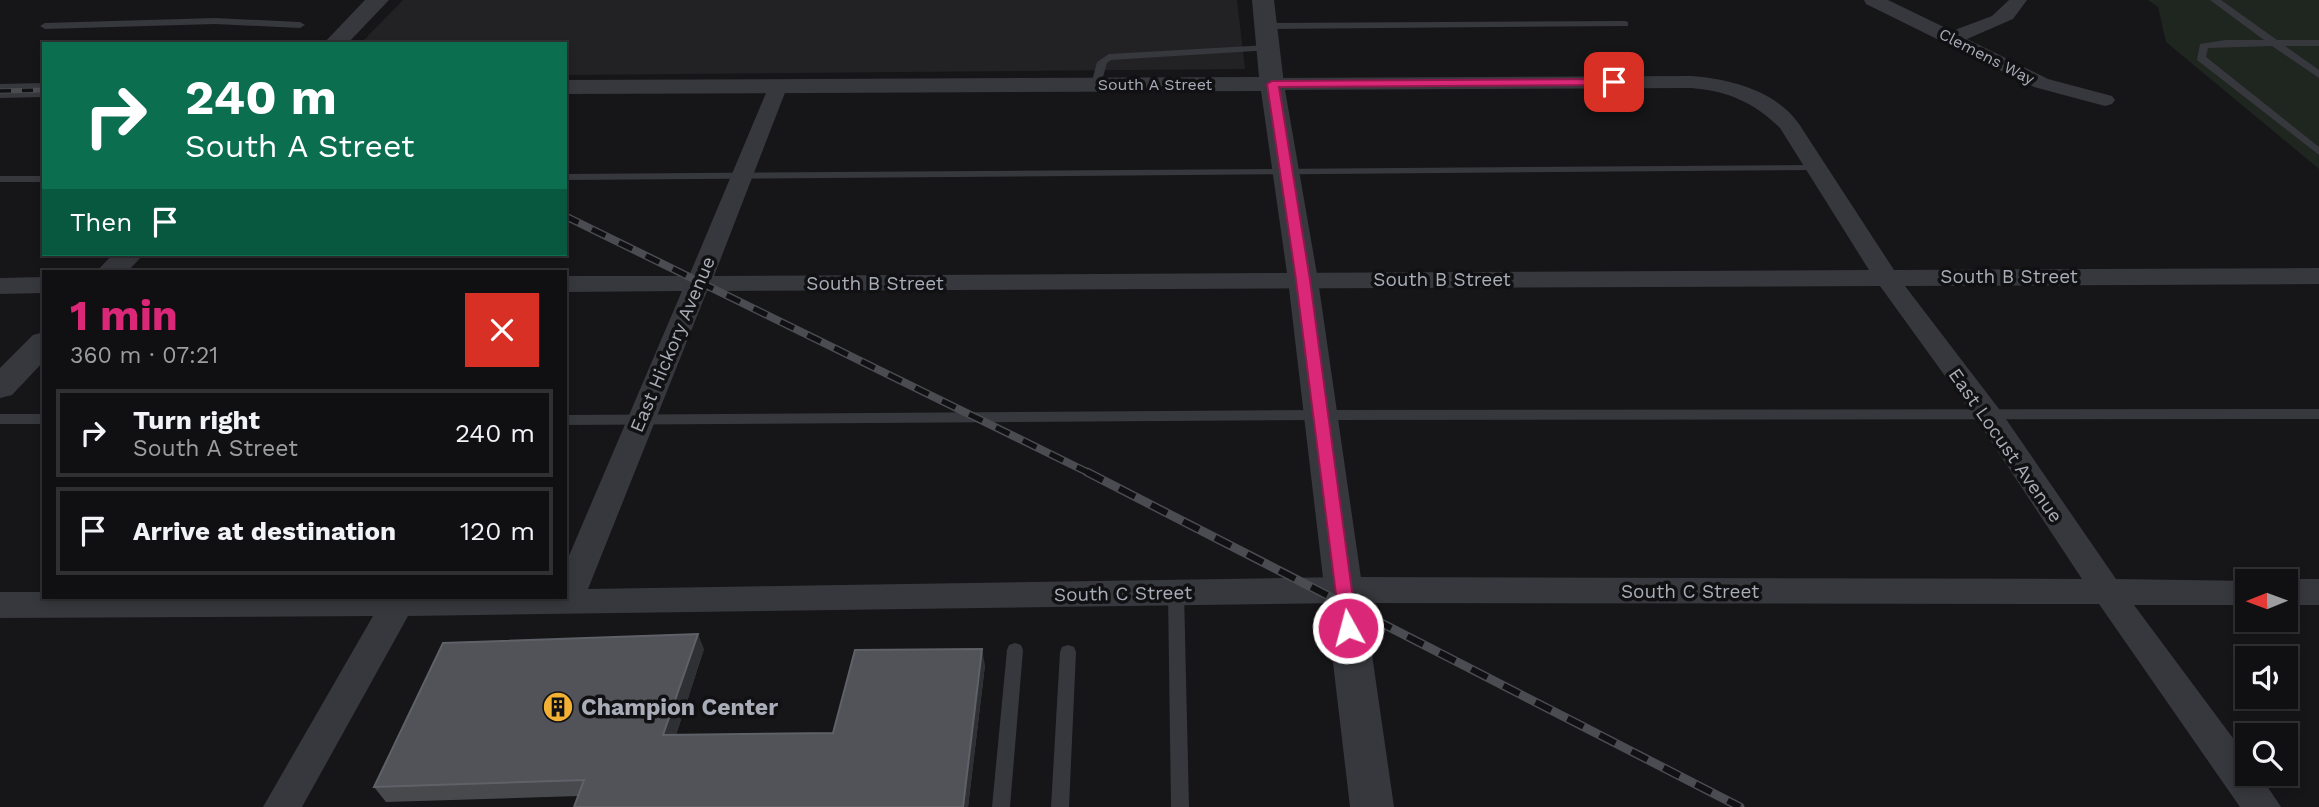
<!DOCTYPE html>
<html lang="en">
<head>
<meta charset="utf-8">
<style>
  body { margin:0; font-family:"Work Sans",sans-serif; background:#19191b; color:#f1f3f6; height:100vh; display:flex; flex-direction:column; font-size:26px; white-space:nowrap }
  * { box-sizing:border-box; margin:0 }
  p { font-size:23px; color:#9c9d9f }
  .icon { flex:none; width:38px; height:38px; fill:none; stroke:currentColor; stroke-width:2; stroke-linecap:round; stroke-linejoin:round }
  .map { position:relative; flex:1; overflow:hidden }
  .drawer { position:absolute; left:42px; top:270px; width:525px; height:329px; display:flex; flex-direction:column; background:#101012; border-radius:0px; box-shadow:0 4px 10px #0003,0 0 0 2px #303032 }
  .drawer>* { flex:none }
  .top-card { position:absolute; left:42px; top:42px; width:525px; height:214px; border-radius:0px; box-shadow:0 4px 10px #0003,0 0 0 2px #303032; background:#0b6e4f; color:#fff; overflow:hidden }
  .needle { width:46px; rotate:269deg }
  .tools { position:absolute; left:2235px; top:569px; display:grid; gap:14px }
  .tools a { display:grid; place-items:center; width:63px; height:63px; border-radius:0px; background:#101012; box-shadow:0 4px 10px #0003,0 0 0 2px #303032; font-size:35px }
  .pin { position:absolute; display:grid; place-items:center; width:60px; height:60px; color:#fff; margin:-30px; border-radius:14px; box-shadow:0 4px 10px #0006 }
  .me { position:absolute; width:77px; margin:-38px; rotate:353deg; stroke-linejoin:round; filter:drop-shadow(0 0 5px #0008) }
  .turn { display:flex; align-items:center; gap:24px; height:147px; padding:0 28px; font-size:32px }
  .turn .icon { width:91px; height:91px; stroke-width:2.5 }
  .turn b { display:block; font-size:49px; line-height:60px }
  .then { display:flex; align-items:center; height:66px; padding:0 28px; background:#0003; gap:14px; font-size:26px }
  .round { display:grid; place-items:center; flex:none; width:74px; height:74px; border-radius:0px; background:#19191b }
  .summary { display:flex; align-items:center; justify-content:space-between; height:119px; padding:0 28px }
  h1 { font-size:42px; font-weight:700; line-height:52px; color:#db2777 }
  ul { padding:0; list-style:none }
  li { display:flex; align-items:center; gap:21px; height:88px; margin:0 14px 10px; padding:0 14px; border:4px solid #303032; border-radius:0px }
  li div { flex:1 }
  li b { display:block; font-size:26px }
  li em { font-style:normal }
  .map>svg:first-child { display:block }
  .built { fill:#222225 }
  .green { fill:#1e261f }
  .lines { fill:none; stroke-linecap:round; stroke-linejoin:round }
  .service { fill:#37383d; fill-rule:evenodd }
  .minor { fill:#37383d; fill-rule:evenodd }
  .tertiary { fill:#37383d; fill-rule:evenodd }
  .rail-far2-casing { stroke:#4a4c52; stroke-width:5 }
  .rail-far1-casing { stroke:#4a4c52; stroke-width:8 }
  .rail-casing { stroke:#4a4c52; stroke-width:9 }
  .rail-far2 { stroke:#111113; stroke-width:3.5; stroke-dasharray:11; stroke-linecap:butt }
  .rail-far1 { stroke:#111113; stroke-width:5; stroke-dasharray:15; stroke-linecap:butt }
  .rail { stroke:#111113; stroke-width:6; stroke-dasharray:18; stroke-linecap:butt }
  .wall { fill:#47494d }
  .shaded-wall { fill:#2f3033 }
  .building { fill:#525359; stroke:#5f6168; stroke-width:2 }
  .route { fill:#db2777; stroke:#8e194d; stroke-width:2 }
  .labels { text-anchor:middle; stroke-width:7; stroke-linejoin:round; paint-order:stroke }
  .far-street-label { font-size:16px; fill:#a8adb8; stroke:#111113 }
  .street-label { font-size:19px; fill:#a8adb8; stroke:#111113 }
  .near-poi-label { font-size:23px; font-weight:bold; fill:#a8adb8; stroke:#111113; text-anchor:start }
</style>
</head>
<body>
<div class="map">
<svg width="2319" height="807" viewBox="0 0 2319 807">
  <rect width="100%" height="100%" fill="#161618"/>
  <!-- built -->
  <path class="built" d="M403,0H1237L1245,69L565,75V44H360Z"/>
  <!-- green -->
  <path class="green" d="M2148,0H2319V169L2166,42L2158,7Z"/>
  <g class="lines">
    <!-- service -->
    <g class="service">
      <path d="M2210,0H2221L2277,40H2319V46H2285L2319,70V78L2272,46L2208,48L2206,57L2319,147V155L2197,60L2200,44L2225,40H2264Z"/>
      <path d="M215,18L300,22L305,25L300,28L215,24L45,29L40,26L45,23Z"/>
      <path d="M1625,21L1628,22V26L1266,29L1261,26L1266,23Z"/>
      <path d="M1268,45L1271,46V50L1111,60L1107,63L1100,87L1091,85L1097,62L1109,54Z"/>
      <path d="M1816,165L1820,166V170L565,180V174Z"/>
      <rect x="0" y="176" width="44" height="6"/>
      <path d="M2319,409V419L1321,420L565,425V415L1321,410Z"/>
      <rect x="0" y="414" width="44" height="10"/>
      <path d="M1176,586L1182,587L1184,592L1189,807H1171L1168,592L1170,587Z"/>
      <path d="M1015,643L1021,645L1023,650L1010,807H992L1007,650L1009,645Z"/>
      <path d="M1068,645L1074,647L1076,652L1069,807H1051L1060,652L1062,647Z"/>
    </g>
    <!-- minor -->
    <g class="minor">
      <path d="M1864,0H1888L1952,31L1992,16L2009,0H2027L2013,19L1967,39L2048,79L2112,96L2115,100L2112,104L2105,106L2034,87L1866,4Z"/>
      <path d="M1691,76C1730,79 1775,90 1799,124L1894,270L2319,268V284L1905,286L1999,409L2116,579L2253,581H2247V605H2134L2247,757V774H2259L2281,807H2240L2099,604L1343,603L408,616L302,807H263L373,616L0,618V592H44V597H565V565L682,291L565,292V276H689L771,81H785L788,85L714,276L1869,270L1780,128C1754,102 1727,91 1691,88L1272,90L1265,88L1262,84L1265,80L1272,78ZM1880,286L1979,423L2082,579L1343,577L588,589L707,291Z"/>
      <path d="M44,277V293L0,294V278Z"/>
      <path d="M2286,579H2319V605H2286V581H2280Z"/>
    </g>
    <!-- tertiary -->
    <g class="tertiary">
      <path d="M365,0H389L347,44H323Z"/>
      <path d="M1252,0H1274L1284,84L1318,280L1394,807H1350L1288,280L1261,91L565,94V80L1259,77Z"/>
      <path d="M44,83V97L0,98V84Z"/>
      <path d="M113,254H144L128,271H97Z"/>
      <path d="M44,332V361L12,395L0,398V368L33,335Z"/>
    </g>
    <!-- rail-far2 casing -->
    <g class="rail-far2-casing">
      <path id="rail-far2" d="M0,91L44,90"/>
    </g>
    <!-- rail-far1 casing -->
    <g class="rail-far1-casing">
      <path id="rail-far1" d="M565,216L1091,474"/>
    </g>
    <!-- rail casing -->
    <g class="rail-casing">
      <path id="rail" d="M1087,472L1740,807"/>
    </g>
    <!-- rail-far2 -->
    <use href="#rail-far2" class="rail-far2"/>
    <!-- rail-far1 -->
    <use href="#rail-far1" class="rail-far1"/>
    <!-- rail -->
    <use href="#rail" class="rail"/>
  </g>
  <!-- wall -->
  <path class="wall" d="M704,649L676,735L833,733L985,665L968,807L578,796L386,802L374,787Z"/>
  <!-- shaded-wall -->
  <g class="shaded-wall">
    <path d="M698,634L704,649L671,750L663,735Z"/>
    <path d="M982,649L985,665L968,807H963Z"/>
  </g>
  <!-- building -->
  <path class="building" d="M698,634L663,735L833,733L855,650L982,649L963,807H574L584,780L374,787L443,643Z"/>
  <!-- route -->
  <path class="route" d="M1614,79L1620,82L1618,85L1279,87L1310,280L1357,628L1355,634L1348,636L1341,634L1296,280L1267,84L1272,81Z"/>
  <!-- icons -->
  <defs>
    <g id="building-disc" transform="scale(1.575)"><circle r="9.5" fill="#f2b134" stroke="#111113"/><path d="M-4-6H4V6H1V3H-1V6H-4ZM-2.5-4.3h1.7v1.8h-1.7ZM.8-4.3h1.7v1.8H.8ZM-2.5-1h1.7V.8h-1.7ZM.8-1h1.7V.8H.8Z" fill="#111"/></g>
  </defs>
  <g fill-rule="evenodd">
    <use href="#building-disc" x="558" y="707"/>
  </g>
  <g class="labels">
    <!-- far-street labels -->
    <g class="far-street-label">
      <text transform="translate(1987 56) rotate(27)" y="6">Clemens Way</text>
      <text x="1155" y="90">South A Street</text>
    </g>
    <!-- street labels -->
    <g class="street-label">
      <text x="2009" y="283">South B Street</text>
      <text x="1442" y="286">South B Street</text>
      <text x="875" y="290">South B Street</text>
      <text transform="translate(672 344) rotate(-67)" y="7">East Hickory Avenue</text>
      <text transform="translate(2006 445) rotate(55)" y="7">East Locust Avenue</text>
      <text x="1690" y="598">South C Street</text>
      <text transform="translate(1123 593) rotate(-1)" y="7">South C Street</text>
    </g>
    <!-- near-poi labels -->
    <g class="near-poi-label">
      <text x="581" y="715">Champion Center</text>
    </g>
  </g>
</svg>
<div class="tools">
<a><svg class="needle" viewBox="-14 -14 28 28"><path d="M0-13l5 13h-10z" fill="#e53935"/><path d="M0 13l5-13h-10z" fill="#9c9d9f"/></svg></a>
<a><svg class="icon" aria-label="sound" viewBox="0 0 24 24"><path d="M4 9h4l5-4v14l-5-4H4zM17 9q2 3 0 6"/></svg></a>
<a><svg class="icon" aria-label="search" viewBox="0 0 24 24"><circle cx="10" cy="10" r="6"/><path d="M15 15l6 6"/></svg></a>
</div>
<div class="pin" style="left:1614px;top:82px;background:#d93025"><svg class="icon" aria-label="arrive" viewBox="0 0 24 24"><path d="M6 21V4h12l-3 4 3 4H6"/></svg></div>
<svg class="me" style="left:1348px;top:628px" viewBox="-20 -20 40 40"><circle r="17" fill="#db2777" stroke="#fff" stroke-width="3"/><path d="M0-11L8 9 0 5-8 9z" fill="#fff"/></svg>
<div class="top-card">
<div class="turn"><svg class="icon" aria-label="right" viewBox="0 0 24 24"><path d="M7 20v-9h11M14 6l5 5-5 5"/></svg><div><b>240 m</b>South A Street</div></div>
<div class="then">Then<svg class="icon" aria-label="arrive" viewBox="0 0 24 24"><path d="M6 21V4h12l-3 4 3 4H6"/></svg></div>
</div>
<section class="drawer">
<div class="summary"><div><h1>1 min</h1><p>360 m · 07:21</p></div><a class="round" style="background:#d93025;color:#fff"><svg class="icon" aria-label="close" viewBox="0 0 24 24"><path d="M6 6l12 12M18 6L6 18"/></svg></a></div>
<ul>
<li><svg class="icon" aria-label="right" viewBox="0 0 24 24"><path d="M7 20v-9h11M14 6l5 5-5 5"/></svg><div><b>Turn right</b><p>South A Street</p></div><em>240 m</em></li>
<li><svg class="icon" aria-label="arrive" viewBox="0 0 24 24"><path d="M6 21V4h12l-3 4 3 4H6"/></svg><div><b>Arrive at destination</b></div><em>120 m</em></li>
</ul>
</section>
</div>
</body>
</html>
